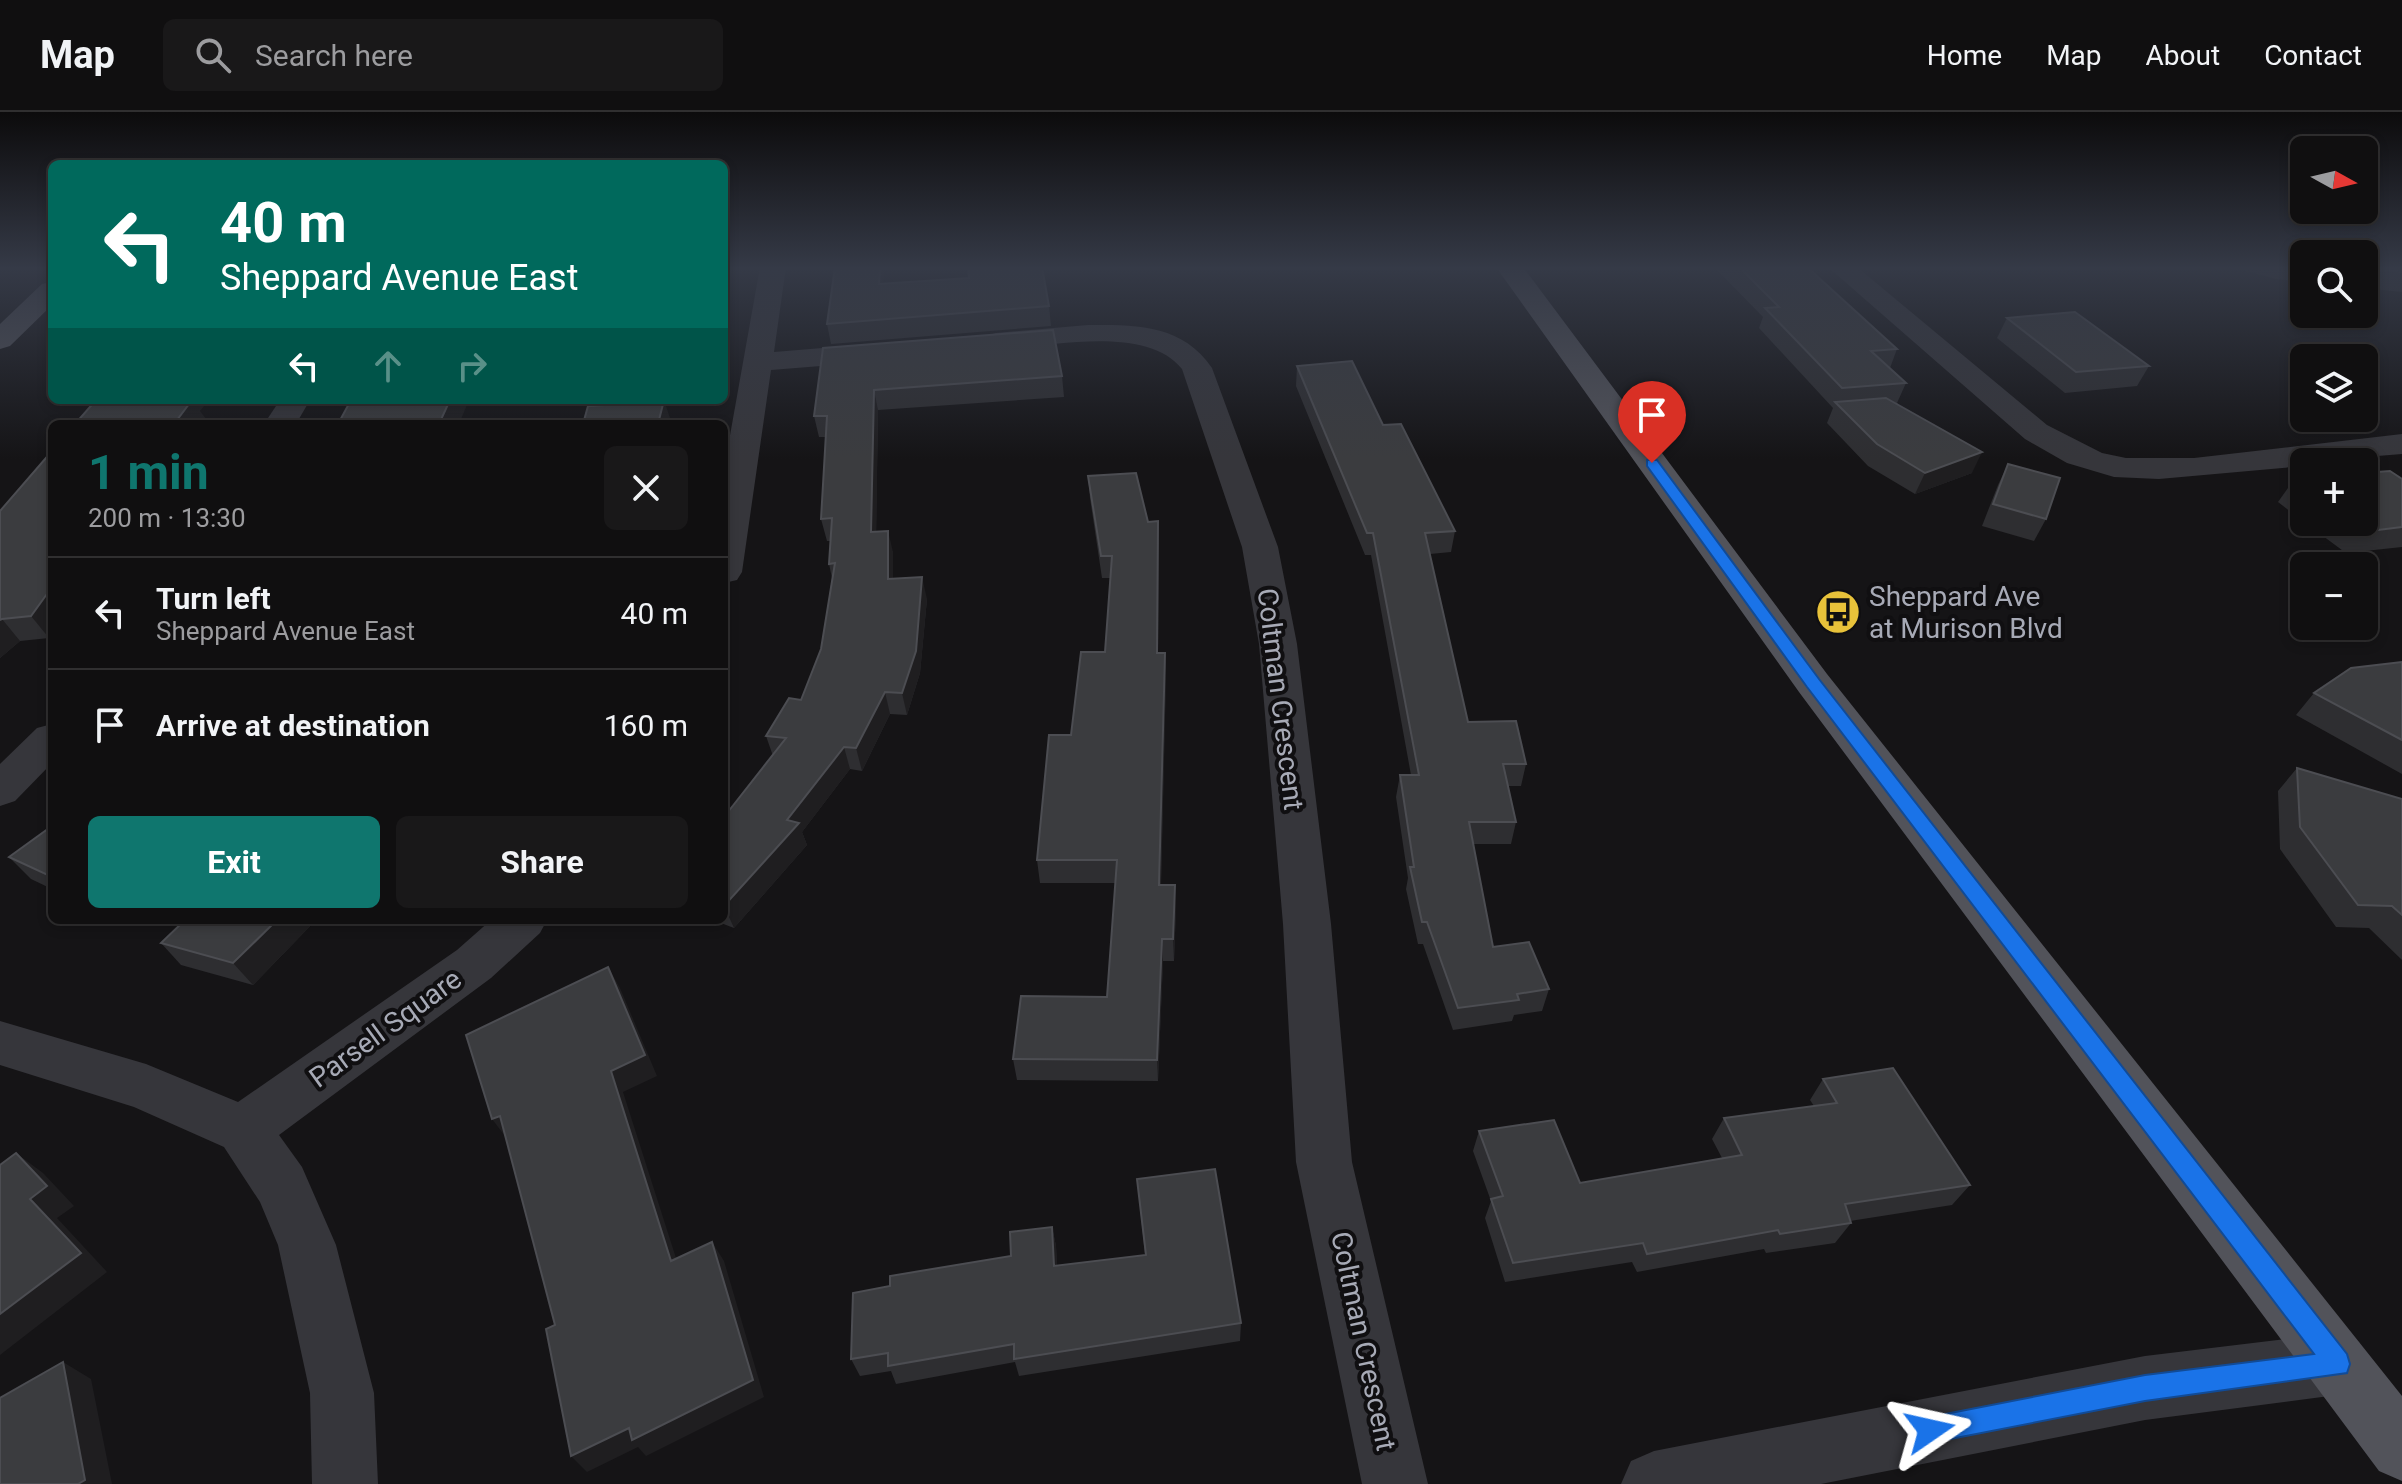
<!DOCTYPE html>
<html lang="en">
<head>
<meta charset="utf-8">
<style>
  body { margin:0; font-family:Roboto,sans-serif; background:#191819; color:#f1f3f6; height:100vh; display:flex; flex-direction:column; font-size:30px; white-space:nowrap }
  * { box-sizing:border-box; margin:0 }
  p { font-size:26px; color:#9c9c9f }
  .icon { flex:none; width:44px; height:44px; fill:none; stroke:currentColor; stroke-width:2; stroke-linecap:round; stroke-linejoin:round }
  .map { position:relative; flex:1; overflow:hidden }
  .sheet { position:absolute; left:48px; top:308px; width:680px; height:504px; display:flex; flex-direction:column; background:#100f10; border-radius:12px; box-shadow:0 4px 12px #0003,0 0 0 2px #302f30 }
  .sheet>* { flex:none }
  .top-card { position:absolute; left:48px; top:48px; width:680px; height:244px; border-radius:12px; box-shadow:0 4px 12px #0003,0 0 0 2px #302f30; background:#00695c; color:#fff; overflow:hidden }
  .needle { width:52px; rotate:98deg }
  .tools { position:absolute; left:2290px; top:24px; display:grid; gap:16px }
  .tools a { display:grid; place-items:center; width:88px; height:88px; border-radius:12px; background:#100f10; box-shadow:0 4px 12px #0003,0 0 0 2px #302f30; font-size:40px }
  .pin { position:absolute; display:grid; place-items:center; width:68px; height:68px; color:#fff; margin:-82px -34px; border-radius:50% 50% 50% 0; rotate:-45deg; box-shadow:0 0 8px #0007 }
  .pin .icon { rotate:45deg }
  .me { position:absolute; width:88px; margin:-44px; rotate:79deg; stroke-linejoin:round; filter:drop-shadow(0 0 6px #0008) }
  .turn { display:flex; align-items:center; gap:28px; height:168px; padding:0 40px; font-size:36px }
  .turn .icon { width:104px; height:104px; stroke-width:2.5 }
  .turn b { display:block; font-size:56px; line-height:68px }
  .lanes { display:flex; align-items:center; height:76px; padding:0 40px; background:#0003; justify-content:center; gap:40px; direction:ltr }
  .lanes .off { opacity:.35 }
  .round { display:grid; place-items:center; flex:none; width:84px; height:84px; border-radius:12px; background:#191819 }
  .summary { display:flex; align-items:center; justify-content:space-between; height:136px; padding:0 40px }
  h1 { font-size:48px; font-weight:700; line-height:60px; color:#0f766e }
  .primary-button { display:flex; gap:16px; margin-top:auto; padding:16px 40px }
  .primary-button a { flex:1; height:92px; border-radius:12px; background:#0f766e; color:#fff; font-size:32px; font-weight:700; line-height:92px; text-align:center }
  .primary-button a+a { background:#191819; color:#f1f3f6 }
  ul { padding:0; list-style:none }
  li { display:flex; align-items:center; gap:24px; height:112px; padding:0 40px; border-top:2px solid #302f30 }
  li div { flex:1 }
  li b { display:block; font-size:30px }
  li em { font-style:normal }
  header { display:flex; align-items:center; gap:48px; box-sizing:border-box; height:112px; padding:0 40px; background:#100f10; border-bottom:2px solid #302f30 }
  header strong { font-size:38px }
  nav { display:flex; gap:44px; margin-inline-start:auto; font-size:28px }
  .search { width:560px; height:72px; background:#191819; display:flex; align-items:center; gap:20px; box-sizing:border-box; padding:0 28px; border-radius:12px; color:#9c9c9f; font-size:30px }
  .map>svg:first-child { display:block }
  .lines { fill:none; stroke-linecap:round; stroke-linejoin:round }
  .minor { fill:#36363b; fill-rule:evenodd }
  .major { fill:#52535a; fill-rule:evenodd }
  .wall { fill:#2e2e31 }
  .shaded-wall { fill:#1f1e20 }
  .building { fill:#3b3c3f; stroke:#4c4d52; stroke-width:2 }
  .route { fill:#1a73e8; stroke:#114b97; stroke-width:2 }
  .labels { text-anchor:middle; stroke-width:8; stroke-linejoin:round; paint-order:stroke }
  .poi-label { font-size:28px; fill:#a7aab6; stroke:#100f11; text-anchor:start }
  .street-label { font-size:28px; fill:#a7aab6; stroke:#100f11 }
</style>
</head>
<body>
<header>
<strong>Map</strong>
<div class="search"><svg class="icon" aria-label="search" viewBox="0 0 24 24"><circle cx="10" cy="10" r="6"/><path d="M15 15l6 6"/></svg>Search here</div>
<nav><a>Home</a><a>Map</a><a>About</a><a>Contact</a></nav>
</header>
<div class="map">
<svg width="2402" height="1372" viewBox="0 0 2402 1372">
  <rect width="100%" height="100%" fill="#151416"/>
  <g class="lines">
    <!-- minor -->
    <g class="minor">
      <path d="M760,155H786L774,240L883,231L893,234L898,240L893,246L883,249L771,258L742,460L737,468L724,471V357Z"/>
      <path d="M1828,155H1857L2047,313L2102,341L2126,346H2194L2402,322V342L2304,350V354L2159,367L2114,365L2067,351L2025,327Z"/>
      <path d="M1088,213C1137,213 1182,212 1212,256L1278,435L1297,532L1331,812L1352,1050L1428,1372H1362L1296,1050L1283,812L1259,532L1242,435L1182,257C1147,212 1046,234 996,239L986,236L981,230L986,224L996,221Z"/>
      <path d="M280,288H310L296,312H264Z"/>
      <path d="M52,612V651L15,689L0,694V652L37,616Z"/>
      <path d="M491,808H547L540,821L491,866L279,1023L302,1055L336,1133L374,1281L378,1372H312L310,1281L278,1133L260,1090L224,1035L134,995L0,953V909L146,952L238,990L457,838Z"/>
      <path d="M2337,1221L2359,1230L2368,1252L2359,1274L2337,1283L2145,1308L1821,1372H1621L1631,1349L1654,1339L2145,1244Z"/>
    </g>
    <!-- major -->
    <g class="major">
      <path d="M1496,155H1523L1827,562L2402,1284V1369L2379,1359L1799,580Z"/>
      <path d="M52,170V193L10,234L0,237V212L42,172Z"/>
    </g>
  </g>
  <!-- wall -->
  <g class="wall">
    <path d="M835,155H884L883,171L969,166L1049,194L1051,214L831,232L827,212Z"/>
    <path d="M1718,155H1807L1897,237L1890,256L1906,271L1897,291L1972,361L1915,382L1868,354L1827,311L1833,296L1759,216L1763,205L1717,158Z"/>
    <path d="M2231,155H2304V170L2276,167Z"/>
    <path d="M2364,155H2402V180L2364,176Z"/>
    <path d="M2007,206L2149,254L2137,274L2065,281L1997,226Z"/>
    <path d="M823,236L1062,264L1064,285L878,298L876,420L893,440V467L927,487L920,561L907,603L890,602L862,659L850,657L802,720L807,733L734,816L713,808H724V705L773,644L766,624L801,588L821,537L832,466L829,452L830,429H827L821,407L826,325H819L814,304Z"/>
    <path d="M1297,254L1383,313L1455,419L1451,440L1430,442L1468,610L1526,652L1521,674H1508L1516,710L1511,732H1473L1493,835L1549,877L1542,899L1514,903L1512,909L1453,918L1423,832H1418L1406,777L1408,766L1396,685L1400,663H1411L1371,443H1365L1296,274Z"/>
    <path d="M2008,352L2046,407L2034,429L1982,414L1998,373Z"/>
    <path d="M1088,364L1148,410L1159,431L1158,541H1165L1166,563L1161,773L1176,795L1174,849H1163L1158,969L1017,968L1013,947L1107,885L1116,771H1040L1037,748L1071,623L1105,540L1110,466H1102L1090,386Z"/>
    <path d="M2402,367V435L2346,441L2304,410H2364Z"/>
    <path d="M2304,368V410L2278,390L2293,369Z"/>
    <path d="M0,399L49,526L20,529L0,546Z"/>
    <path d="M2402,550V662L2296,603L2314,581Z"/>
    <path d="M2297,656L2402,687V848L2369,816L2336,815L2280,737L2278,679Z"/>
    <path d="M52,714V777L31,767L9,745Z"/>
    <path d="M185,808H316L253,873L181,853L161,831Z"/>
    <path d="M1823,967L1970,1073L1952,1093L1850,1109L1851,1111L1835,1131L1766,1141L1764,1137L1637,1160L1632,1150L1505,1170L1485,1106L1491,1089L1473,1039L1479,1019L1580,1071L1722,1046L1712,1027L1724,1006L1814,994L1810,988Z"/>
    <path d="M1137,1067L1241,1211L1240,1229L1019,1264L1015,1250L896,1272L891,1259L860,1264L851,1247L890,1174L1011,1144L1052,1115L1056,1134L1057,1154L1145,1143Z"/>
  </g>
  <!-- shaded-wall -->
  <g class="shaded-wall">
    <path d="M880,155H884L882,191L879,172Z"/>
    <path d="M874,278L878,298L876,442L871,420Z"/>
    <path d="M181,288H209L200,299L206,307L202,312H174Z"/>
    <path d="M450,288H469L459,312H439Z"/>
    <path d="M654,288H666L665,291L671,309L670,312H658Z"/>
    <path d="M1982,340L1972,361L1915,382L1925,361Z"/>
    <path d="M1158,409L1159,431L1158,563L1157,541Z"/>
    <path d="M888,419L893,440V489L888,467Z"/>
    <path d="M922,465L927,487L920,561L907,603L902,581Z"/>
    <path d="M52,475V522L49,526L31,504Z"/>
    <path d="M2,507L20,529L0,546V508Z"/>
    <path d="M1165,541L1166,563L1160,795L1159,773Z"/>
    <path d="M885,580L890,602L862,659L856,636Z"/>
    <path d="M844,635L850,657L802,720L807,733L734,816L724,794L787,708Z"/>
    <path d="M1175,773L1176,795L1174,849L1173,827Z"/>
    <path d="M277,808H316L253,873L233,851Z"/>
    <path d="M1162,827L1163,849L1158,969L1157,948Z"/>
    <path d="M608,855L620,876L657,964L623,980L683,1168L671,1149L611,959Z"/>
    <path d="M500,1004L508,1028L492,1007Z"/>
    <path d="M16,1041L43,1061L74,1094L57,1106L107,1160L0,1243V1202Z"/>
    <path d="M1052,1115L1056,1134L1058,1173L1054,1154Z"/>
    <path d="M712,1130L724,1149L764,1285L646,1344L638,1335L587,1360L571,1344Z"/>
    <path d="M63,1250L91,1267L112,1372H78Z"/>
  </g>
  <!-- building -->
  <g class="building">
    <path d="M835,155H880L879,172L969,166L968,155H1042L1049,194L827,212Z"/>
    <path d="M1739,155H1807L1897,237L1871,239L1906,271L1842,276L1765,196L1779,195Z"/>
    <path d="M2364,155H2402V160Z"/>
    <path d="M2075,200L2149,254L2076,260L2007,206Z"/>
    <path d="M1053,218L1062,264L874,278L871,420L888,419V467L922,465L916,539L902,581L885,580L856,636L844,635L787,708L799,711L724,794V722L728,718L724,716V705L786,626L766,624L789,586L801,588L821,537L835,451L829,452L832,406L821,407L827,304H814L823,236Z"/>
    <path d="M1352,249L1383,313L1401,312L1455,419L1425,421L1468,610L1516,609L1526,652H1503L1516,710H1469L1493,835L1529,830L1549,877L1517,882L1519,888L1458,896L1427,810H1422L1410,755H1414L1400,663H1419L1373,421H1367L1297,254Z"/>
    <path d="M1886,286L1982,340L1925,361L1877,332L1835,290Z"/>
    <path d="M96,288H192L174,312H75Z"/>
    <path d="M351,288H450L439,312H338Z"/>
    <path d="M606,288H654L653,289L664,288L658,312H583L588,294L604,293Z"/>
    <path d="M52,339V475L31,504L2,507L0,508V399Z"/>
    <path d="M2008,352L2060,366L2046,407L1993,392Z"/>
    <path d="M2390,359L2402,367V415L2362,420L2349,410H2364V361Z"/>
    <path d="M1136,361L1148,410L1158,409L1157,541H1165L1159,773H1175L1173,827H1162L1157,948L1013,947L1021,884L1107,885L1117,748H1037L1049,623H1071L1081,540H1105L1112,444H1101L1088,364Z"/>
    <path d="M2304,368V377L2293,369Z"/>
    <path d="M2402,550V628L2314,581L2351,556Z"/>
    <path d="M2297,656L2402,687V803L2392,794L2358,793L2300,715Z"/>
    <path d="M52,714V765L9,745Z"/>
    <path d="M185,808H277L233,851L161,831Z"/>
    <path d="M608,855L645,943L611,959L671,1149L712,1130L753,1268L632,1328L629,1316L571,1344L546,1217L555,1213L500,1004L492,1007L466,923Z"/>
    <path d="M1893,956L1970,1073L1845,1092L1851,1111L1780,1122L1778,1118L1647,1142L1643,1131L1513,1151L1491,1087L1503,1084L1479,1019L1554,1008L1580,1071L1742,1043L1724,1006L1837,991L1823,967Z"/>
    <path d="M16,1041L47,1074L30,1087L81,1141L0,1202V1053Z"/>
    <path d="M1215,1057L1241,1211L1014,1247V1232L888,1254V1241L851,1247L853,1181L890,1174V1164L1011,1144L1010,1120L1052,1115L1054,1154L1146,1143L1137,1067Z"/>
    <path d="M63,1250L85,1368L78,1372H0V1286Z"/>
  </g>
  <!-- sky -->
  <linearGradient id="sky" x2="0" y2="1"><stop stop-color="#0c0b0c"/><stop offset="0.45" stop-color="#353a47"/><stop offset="1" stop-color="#353a47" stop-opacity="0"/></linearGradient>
  <rect width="2402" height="347" fill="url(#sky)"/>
  <!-- route -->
  <path class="route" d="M1647,348H1657L1819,567L2347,1242L2350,1252L2347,1261L2145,1289L1930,1331L1921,1327L1917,1318L1921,1309L1930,1305L2145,1263L2314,1242L1807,575L1647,354Z"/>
  <!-- icons -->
  <defs>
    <g id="bus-disc" transform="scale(2.3)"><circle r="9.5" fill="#e8c23a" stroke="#100f11"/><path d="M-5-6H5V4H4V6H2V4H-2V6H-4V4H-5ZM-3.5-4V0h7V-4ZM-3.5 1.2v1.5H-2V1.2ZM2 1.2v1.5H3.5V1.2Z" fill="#111"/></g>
  </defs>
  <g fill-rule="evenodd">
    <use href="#bus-disc" x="1838" y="500"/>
  </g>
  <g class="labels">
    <!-- poi labels -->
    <g class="poi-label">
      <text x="1869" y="494">Sheppard Ave<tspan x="1869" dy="32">at Murison Blvd</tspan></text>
    </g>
    <!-- street labels -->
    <g class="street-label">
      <text transform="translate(1281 587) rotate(83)" y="10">Coltman Crescent</text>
      <text transform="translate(385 916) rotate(-36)" y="10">Parsell Square</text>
      <text transform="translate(1364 1229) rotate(78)" y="10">Coltman Crescent</text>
    </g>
  </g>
</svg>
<div class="tools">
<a><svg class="needle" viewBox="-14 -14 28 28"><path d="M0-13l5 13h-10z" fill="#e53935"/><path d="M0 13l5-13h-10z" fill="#9c9c9f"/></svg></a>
<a><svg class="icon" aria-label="search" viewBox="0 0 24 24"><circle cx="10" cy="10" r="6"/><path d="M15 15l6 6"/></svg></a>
<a><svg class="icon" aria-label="layers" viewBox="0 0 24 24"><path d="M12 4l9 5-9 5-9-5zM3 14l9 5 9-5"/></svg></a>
<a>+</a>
<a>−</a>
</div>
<div class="pin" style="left:1652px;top:351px;background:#d93025"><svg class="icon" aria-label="arrive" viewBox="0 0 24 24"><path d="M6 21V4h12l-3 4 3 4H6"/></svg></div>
<svg class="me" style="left:1930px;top:1318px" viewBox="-20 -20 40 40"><path d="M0-17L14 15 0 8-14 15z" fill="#1a73e8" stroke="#fff" stroke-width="4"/></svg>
<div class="top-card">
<div class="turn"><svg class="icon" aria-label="left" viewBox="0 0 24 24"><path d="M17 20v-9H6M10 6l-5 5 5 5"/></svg><div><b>40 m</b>Sheppard Avenue East</div></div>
<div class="lanes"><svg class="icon" aria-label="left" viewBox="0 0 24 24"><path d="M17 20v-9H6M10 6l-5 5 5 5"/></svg><svg class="icon off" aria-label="ahead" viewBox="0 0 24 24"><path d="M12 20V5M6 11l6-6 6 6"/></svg><svg class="icon off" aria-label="right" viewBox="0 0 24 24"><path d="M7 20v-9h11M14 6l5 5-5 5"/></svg></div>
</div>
<section class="sheet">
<div class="summary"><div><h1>1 min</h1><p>200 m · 13:30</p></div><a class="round"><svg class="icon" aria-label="close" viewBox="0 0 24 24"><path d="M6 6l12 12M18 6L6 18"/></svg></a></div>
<ul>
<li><svg class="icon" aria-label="left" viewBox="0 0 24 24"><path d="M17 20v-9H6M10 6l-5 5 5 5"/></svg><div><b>Turn left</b><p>Sheppard Avenue East</p></div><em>40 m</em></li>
<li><svg class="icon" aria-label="arrive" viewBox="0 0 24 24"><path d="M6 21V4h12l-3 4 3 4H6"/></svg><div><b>Arrive at destination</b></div><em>160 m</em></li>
</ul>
<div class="primary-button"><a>Exit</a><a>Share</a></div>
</section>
</div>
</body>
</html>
